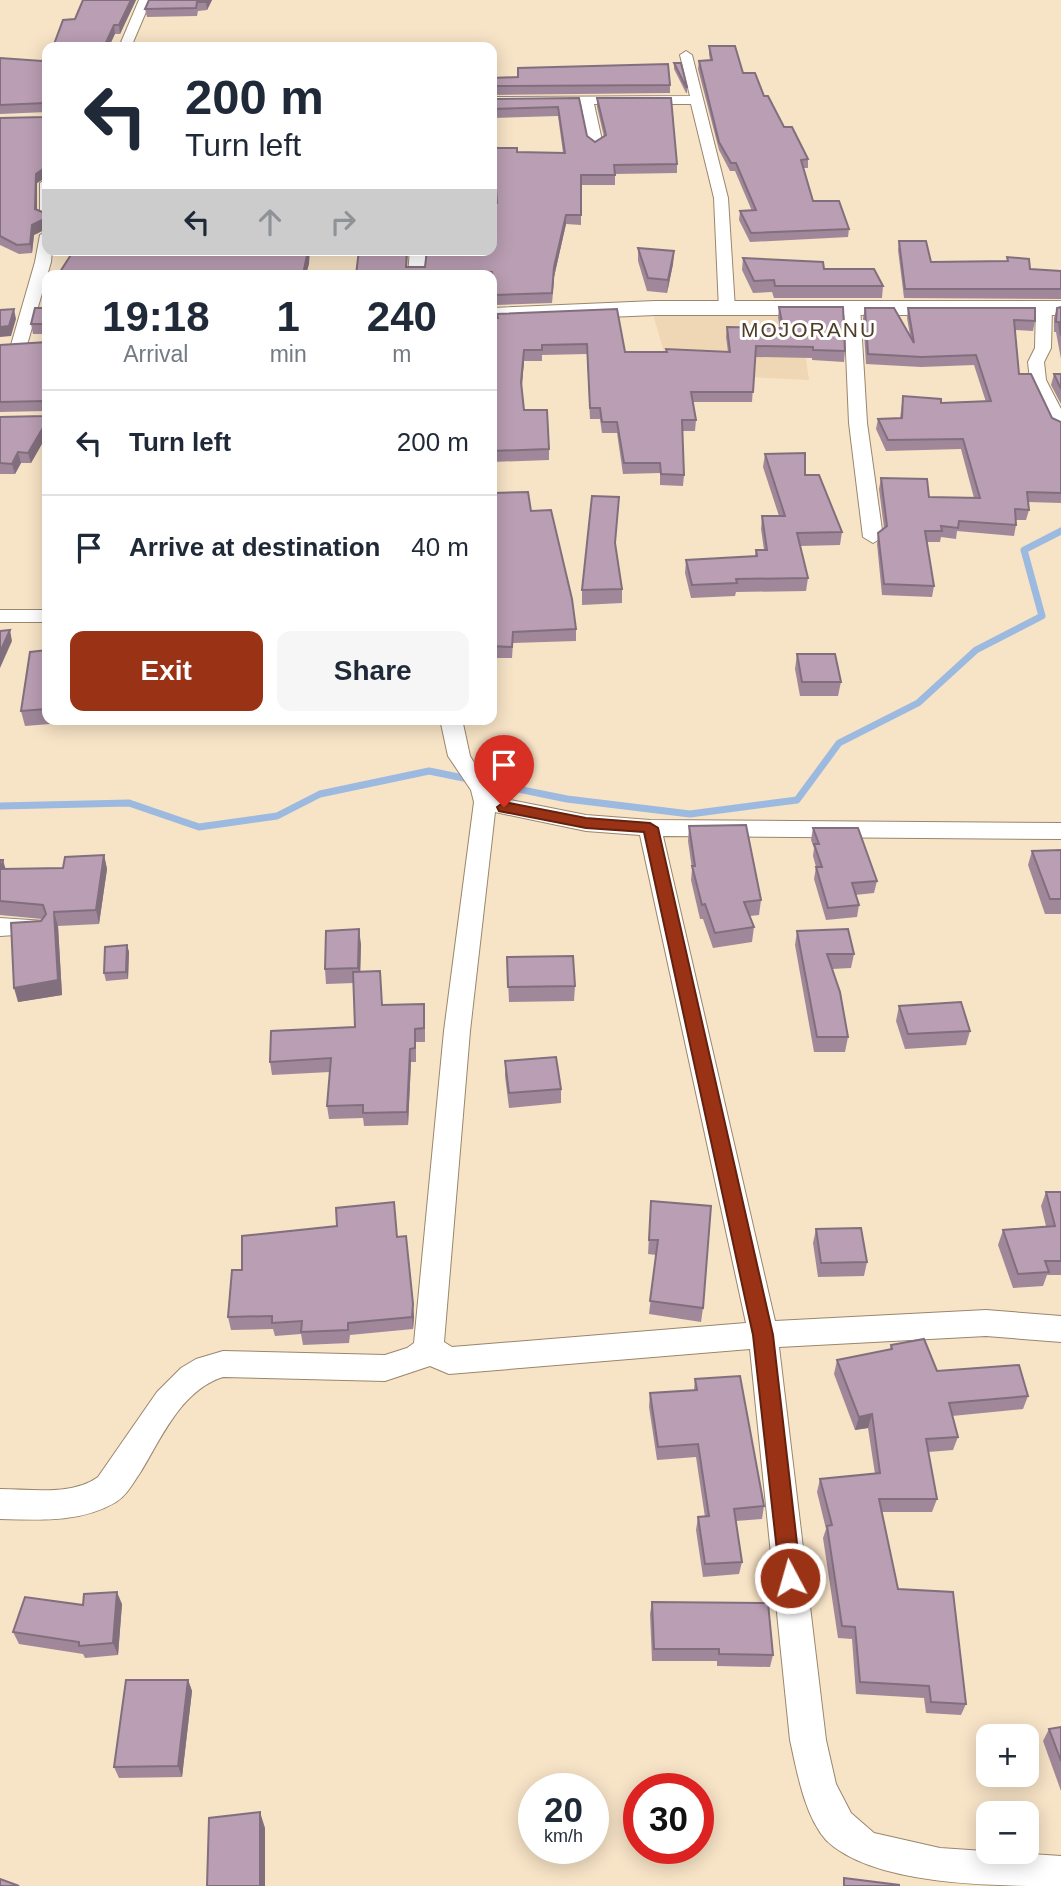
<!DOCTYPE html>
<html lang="en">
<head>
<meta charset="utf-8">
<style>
  body { margin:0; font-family:Helvetica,sans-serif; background:#f6f6f7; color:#1f2937; height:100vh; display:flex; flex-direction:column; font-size:26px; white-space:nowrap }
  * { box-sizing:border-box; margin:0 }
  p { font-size:23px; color:#747a83 }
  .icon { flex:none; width:38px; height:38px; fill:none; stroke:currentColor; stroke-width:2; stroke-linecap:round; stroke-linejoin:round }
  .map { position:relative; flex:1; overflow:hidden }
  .side { position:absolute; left:42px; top:270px; width:455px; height:455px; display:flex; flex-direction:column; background:#fff; border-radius:14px; box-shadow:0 4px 18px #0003 }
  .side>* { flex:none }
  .hud { position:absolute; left:42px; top:42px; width:455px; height:214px; border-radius:14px; box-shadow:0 4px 18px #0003; background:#fff; color:#1f2937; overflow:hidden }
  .buttons { position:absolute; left:976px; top:1724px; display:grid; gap:14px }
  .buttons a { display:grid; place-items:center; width:63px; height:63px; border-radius:14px; background:#fff; box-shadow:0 4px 18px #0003; font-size:35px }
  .speed { position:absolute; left:518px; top:1773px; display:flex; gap:14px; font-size:35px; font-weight:700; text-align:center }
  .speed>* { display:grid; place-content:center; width:91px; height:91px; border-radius:50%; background:#fff; box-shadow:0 4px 18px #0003; line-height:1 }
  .speed small { font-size:18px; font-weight:400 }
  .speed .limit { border:10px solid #d22; background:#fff; color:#111 }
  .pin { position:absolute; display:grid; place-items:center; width:60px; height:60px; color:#fff; margin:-72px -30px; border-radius:50% 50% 50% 0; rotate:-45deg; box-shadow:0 0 7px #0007 }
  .pin .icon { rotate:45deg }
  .me { position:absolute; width:77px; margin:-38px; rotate:354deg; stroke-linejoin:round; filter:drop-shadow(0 0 5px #0008) }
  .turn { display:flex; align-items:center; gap:24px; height:147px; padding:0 28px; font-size:32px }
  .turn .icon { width:91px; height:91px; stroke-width:2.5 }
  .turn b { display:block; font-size:49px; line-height:60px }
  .lanes { display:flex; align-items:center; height:66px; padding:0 28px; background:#0003; justify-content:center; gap:35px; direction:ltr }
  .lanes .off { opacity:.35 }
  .eta { display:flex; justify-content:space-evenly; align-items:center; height:119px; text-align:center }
  .eta b { font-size:42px; font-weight:700; line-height:49px }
  .primary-button { display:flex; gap:14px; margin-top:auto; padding:14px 28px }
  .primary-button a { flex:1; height:80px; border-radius:14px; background:#9a3315; color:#fff; font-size:28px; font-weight:700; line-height:80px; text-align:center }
  .primary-button a+a { background:#f6f6f7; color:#1f2937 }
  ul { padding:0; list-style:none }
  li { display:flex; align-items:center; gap:21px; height:105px; padding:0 28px; border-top:2px solid #e0e1e3 }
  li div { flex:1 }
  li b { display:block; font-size:26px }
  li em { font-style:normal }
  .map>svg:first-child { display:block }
  .built { fill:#efd6b4 }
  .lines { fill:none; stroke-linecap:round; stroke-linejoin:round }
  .stream { stroke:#9cb9e0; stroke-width:7 }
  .minor-casing { stroke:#99866c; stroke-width:2 }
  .secondary-casing { stroke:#99866c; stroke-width:2 }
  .minor { fill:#fff; fill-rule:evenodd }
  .secondary { fill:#fff; fill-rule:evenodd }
  .wall { fill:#a0889a; fill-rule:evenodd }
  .shaded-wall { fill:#826f7d }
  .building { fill:#ba9eb3; stroke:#826f7d; stroke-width:2; fill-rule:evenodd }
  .route { fill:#9a3315; stroke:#64210e; stroke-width:2 }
  .labels { text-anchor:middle; stroke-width:6; stroke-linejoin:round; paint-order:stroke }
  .far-quarter-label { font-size:21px; letter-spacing:2px; fill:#4f3e26; stroke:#fff }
</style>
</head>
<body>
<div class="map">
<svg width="1061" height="1886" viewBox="0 0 1061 1886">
  <rect width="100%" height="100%" fill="#f7e3c6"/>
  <!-- built -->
  <path class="built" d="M653,314H799L809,380L670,373Z"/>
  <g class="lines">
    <!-- stream -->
    <path class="stream" d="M0,806L129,803L199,827L277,816L320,794L429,771L567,799L690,814L797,800L839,743L918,703L976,650L1042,616L1024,550L1061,531"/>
    <!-- minor casing -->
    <g class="minor-casing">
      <g id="minor">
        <path d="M139,0H151L131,47H119Z"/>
        <path d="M686,51L692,55L728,198L735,309L727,314L719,309L714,198L691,104H594L603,145L596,149L589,145L581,104L492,105V97L690,96L680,55Z"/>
        <path d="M47,179V222L40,218V183Z"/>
        <path d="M47,231V250H52L51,262L27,345L25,348H13L11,345L35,262L40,235Z"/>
        <path d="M410,250H426L424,275H408Z"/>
        <path d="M852,301L860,306L867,423L883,537L873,543L863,537L849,423L844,306Z"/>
        <path d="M1044,302L1052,307L1051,348L1044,362L1046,380L1061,409V432L1052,427L1030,380L1028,362L1035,348L1036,307Z"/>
        <rect x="0" y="610" width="47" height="12"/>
        <path d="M440,719H462L470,756L495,797L586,815L650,820L1061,823V839L663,836L775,1321L986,1310L1061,1316V1342L986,1336L779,1347L826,1740L836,1784L851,1813L874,1833L940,1848L1061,1856V1886C995,1886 873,1886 826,1840C804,1815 797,1771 790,1740L750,1349L449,1374L430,1366L385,1381L223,1377C181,1390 161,1439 140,1473C133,1483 127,1495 116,1502C81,1523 39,1520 0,1519V1489C31,1489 72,1496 98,1477L157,1392L181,1368L196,1359L223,1351L385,1355L407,1348L414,1343L444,1031L474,802L471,790L448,756ZM495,812L586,831L640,835L746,1323L452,1347L444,1342L470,1031Z"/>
        <path d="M0,918L45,921L48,927L45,933L0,936Z"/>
      </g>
    </g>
    <!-- secondary casing -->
    <g class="secondary-casing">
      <path id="secondary" d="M655,301H1061V315H655L492,322V308Z"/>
    </g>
    <!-- minor -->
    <use href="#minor" class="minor"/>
    <!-- secondary -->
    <use href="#secondary" class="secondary"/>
  </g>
  <!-- wall -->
  <g class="wall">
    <path d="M136,0L120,34H115L75,19Z"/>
    <path d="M212,0L207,10L198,11L197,16L147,17L145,9Z"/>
    <path d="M709,46L743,73L764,96L784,127L808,159V168H803L813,201L849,229L848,237L750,242L739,220L740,211H752L735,171H730L719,150L698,69L699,61L710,60L709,54Z"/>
    <path d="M0,58L42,61L47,112L0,114Z"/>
    <path d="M674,63L687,87V93H686L674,69Z"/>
    <path d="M670,85V93L492,95V86Z"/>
    <path d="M579,98L587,136L595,142L604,137L597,107V98L677,164V173L615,174V185H581V225L566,224L554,277L552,303L495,305L492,275H356L359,250H408L407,267H425L497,203L517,152L563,153L558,116L492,118V99Z"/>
    <path d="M47,115V229H46L34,235L32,253L19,254L0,245V118L45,117ZM46,177L47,214L37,209V183Z"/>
    <path d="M899,241L931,262L1007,261V257L1030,269L1061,271V299L904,298L898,250Z"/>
    <path d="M638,248L674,251L673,264L667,293L647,291L638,261Z"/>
    <path d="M743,258L824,269L883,286L882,298H774L772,292L753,293L742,270Z"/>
    <path d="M47,305V435L31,463H21L15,474H0V417L45,416L46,411L0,412V345L47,342V334H33L31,324L47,308Z"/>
    <path d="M779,307L845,351L844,362L812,360V358L755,357L752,402H693L696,420L695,431H682L684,475L683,486L660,485V473L623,474L617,433H602L600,419H590L587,354L542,355V361H524L522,387L524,410L549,449V460L492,462V318L625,352H728L726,337L727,327L780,328L778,318Z"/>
    <path d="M1061,307V359L1056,332H1054V318L1057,308Z"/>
    <path d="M865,308L910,335L907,318L908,308L1035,321L1033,331L1015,330L1019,374L1052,418L1061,422V503L1028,502L1029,510L1026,520H1016V525L1014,536L957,531L956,539L941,537L940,542H927L934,586L932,597L882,595L877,544L878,533L884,528L879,489L881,478L929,497L974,498L961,449L886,451L876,429L878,419L900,418L903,396L941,403L986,402L974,365L921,367L866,364L863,318Z"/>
    <path d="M1054,374H1061V404L1051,385Z"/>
    <path d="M765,454L805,475L842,532L840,545L800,546L808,578L806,591L736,592L735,596L691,598L685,573L686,560L755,556L756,550H764L761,529L762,516H779L763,467Z"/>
    <path d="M492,493L531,511L576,629V641L513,643L512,658H492Z"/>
    <path d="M615,545L622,589V603L582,605V590Z"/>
    <path d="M47,650V719H50V724L25,726L21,711Z"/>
    <path d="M797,654L841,682L838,696H800L795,669Z"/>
    <path d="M689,826L761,900L759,915L750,916L754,927L752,942L713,948L703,919H700L691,880L692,869L688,841Z"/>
    <path d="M813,828L877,881L874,893L855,895L859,905L857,917L826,920L814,879L816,867L813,856L814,848L811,840Z"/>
    <path d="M1061,850V914H1045L1028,865L1032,851Z"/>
    <path d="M104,855L107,869L99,924L58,926L62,995L18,1002L42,919L0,915V860L6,869L63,868Z"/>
    <path d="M797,931L854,954L851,968L832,969L848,1037L845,1052H814L795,945Z"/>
    <path d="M361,944L360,972L382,1005L425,1018V1042H416V1062H411L408,1125L364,1126L363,1118L329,1119L327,1106L330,1072L272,1075L270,1062L355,1027L354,983L326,984L325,969Z"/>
    <path d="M127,945L129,952L128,979L106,981L104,973Z"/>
    <path d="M507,957L575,986L574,1001L509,1002Z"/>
    <path d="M899,1006L970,1031L966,1045L905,1049L896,1021Z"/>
    <path d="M505,1061L561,1089V1103L509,1108L505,1076Z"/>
    <path d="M1046,1192H1061V1275H1047L1043,1286L1013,1288L998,1245L1003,1230L1046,1226L1041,1206Z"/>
    <path d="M651,1201L703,1308L701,1322L649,1314L656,1255L648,1254Z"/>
    <path d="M816,1229L867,1262L864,1276L818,1277L813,1243Z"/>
    <path d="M397,1237L414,1317L413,1329L350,1335L349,1343L303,1345L301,1334L275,1336L273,1329L231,1330L228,1317L242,1270Z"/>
    <path d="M891,1345L937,1371L1028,1396L1023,1409L952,1416L958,1437L953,1450L928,1452L937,1499L932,1512H882L898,1589L966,1704L961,1715L926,1713L924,1698L856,1694L852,1639L838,1638L823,1538L826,1529L817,1492L820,1479L875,1474L868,1428L855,1430L834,1374L837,1360L890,1349Z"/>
    <path d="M695,1379L764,1506L762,1519L736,1521L742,1562L739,1574L703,1577L696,1530L698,1517H705L696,1457L657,1460L649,1407L650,1393L694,1390Z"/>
    <path d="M652,1602L773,1655L770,1667L717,1666V1661H652L650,1614Z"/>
    <path d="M122,1604L118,1655L85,1658L83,1654L19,1644L13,1632L83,1605Z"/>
    <path d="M188,1680L192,1691L182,1777L119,1778L114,1767Z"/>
    <path d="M1061,1727V1791L1043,1741L1049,1729Z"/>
  </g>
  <!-- shaded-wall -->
  <g class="shaded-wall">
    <path d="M131,0H136L120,34L119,25Z"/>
    <path d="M207,0H212L207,10L206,2Z"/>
    <path d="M114,25L115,34L109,47H104Z"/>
    <path d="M46,167L47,177L37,183V218L35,209L36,174Z"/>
    <path d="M566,215V224L554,277L552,303L554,267Z"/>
    <path d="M44,219L46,229L34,235L32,253L30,244L32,225Z"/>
    <path d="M308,250H310L309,264L306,275H303Z"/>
    <path d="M674,251L673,264L667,293L668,280Z"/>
    <path d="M14,309L16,319L11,336L0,337V327Z"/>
    <path d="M524,350V361L521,392V382Z"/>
    <path d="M47,421V435L31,463L28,453Z"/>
    <path d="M18,452L21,463L15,474L12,464Z"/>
    <path d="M10,630L12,641L0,668V652Z"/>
    <path d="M104,855L107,869L99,924L96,910Z"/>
    <path d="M3,860L7,874L1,869Z"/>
    <path d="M54,912L58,926L62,995L18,1002L14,988Z"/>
    <path d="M359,929L361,944L360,983L358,968Z"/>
    <path d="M127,945L129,952L128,979L126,972Z"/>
    <path d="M410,1049L411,1062L408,1125L407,1112Z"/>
    <path d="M413,1304L414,1317L413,1329L412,1317Z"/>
    <path d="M872,1414L868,1428L855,1430L859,1417Z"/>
    <path d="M117,1592L122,1604L118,1655L113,1643Z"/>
    <path d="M188,1680L192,1691L182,1777L178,1766Z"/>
    <path d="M260,1812L265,1828V1886H260Z"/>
  </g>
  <!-- building -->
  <g class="building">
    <path d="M83,0H131L119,25H114L104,47H53L63,20L75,19Z"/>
    <path d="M149,0H207L206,2H197L196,8L145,9Z"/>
    <path d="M709,46H735L743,73H755L764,96H768L784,127H792L808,159L801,160L813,201H839L849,229L751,233L740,211L756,210L736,163H731L719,142L699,61L712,60Z"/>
    <path d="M0,58L42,61L44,58H47V111L45,103L0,105Z"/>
    <path d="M674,63H681L687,87H686Z"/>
    <path d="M668,64L670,85L492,86V78L518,77V68Z"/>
    <path d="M579,98L587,136L595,142L606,135L597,98H671L677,164L614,165L615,175H581V215H566L554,267L552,293L495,295L492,272L411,271V275H356L359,250H407L406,267H425L427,250H492V204L497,203L493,148H517V152L565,153L558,107L492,109V99Z"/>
    <path d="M47,115V221V220L44,219L32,225L30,244L17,245L0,236V118L45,117ZM46,167L47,214L35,209L36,174Z"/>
    <path d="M899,241H926L931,262L1008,261L1007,257L1029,259L1030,269L1061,271V289H905Z"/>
    <path d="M638,248L674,251L668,280L648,278Z"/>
    <path d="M74,250H308L303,275H58Z"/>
    <path d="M743,258L823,262L824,269H874L883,286H775L774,280L754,281Z"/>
    <path d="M47,305V404L45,401L0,402V345L47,342V324H31L35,308H47Z"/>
    <path d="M779,307H843L845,351L813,350V347L756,346L753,392H691L696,420H682L684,475L661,474L660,463H624L617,422H602L600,408H590L587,344L542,345V350H524L521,382L524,410H547L549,449L492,451V318H498L497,314L617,309L625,352H667L666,349L730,352L727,327L783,328Z"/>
    <path d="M1061,307V336L1059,322H1056L1057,308Z"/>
    <path d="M865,308H894L914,343L908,308H1035V321L1014,320L1019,374H1031L1052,418L1061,422V493L1027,492L1029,510L1015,509L1016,525L959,521L958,528L941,526L942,531H925L934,586L884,584L878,533L887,526L881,478L927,479L929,497L980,498L963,439L888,440L878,419L902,418L903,396L941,399V403L991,401L976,355L922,357L868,354Z"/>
    <path d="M14,309L9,326L0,327V310Z"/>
    <path d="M1054,374H1061V389Z"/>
    <path d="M47,405V421L28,453L18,452L12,464L0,463V417L45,416Z"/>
    <path d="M805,453V475H819L842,532L797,533L808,578L736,579L737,583L692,585L686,560L757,556L756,550H767L762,516H785L765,454Z"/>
    <path d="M528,492L531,511L551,510L572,599L576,629L513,632L512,647L492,646V493Z"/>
    <path d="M592,496L619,497L615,543L622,589L582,590Z"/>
    <path d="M10,630L0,652V631Z"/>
    <path d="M47,650V697L46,709L21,711L30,652Z"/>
    <path d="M797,654H835L841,682H802Z"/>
    <path d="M746,825L761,900L744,902L754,927L715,933L705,904L702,905L692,866H695L689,826Z"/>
    <path d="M813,828H858L877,881L852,883L859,905L828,908L816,867H822L814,844H819Z"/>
    <path d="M1061,850V899H1050L1032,851Z"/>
    <path d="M104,855L96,910L54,912L58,980L14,988L11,923L41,921L46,914L43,905L0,901V860H3L1,869L63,868L65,857Z"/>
    <path d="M359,929L358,968L325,969L326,931Z"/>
    <path d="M848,929L854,954H827L840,992L848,1037H817L797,931Z"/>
    <path d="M127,945L126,972L104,973L105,947Z"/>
    <path d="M573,956L575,986L508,987L507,957Z"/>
    <path d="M380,971L382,1005L424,1004V1028L415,1029V1048L410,1049L407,1112L363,1113V1105L327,1106L331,1058L270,1062L271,1031L355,1027L353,972Z"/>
    <path d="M961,1002L970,1031L908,1034L899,1006Z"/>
    <path d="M556,1057L561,1089L509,1093L505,1061Z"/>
    <path d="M1046,1192H1061V1261H1045L1049,1272L1018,1274L1003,1230L1055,1226Z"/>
    <path d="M651,1201L711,1206L703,1308L650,1301L658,1240H649Z"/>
    <path d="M394,1202L397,1237L406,1236L413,1304L412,1317L348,1323V1330L301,1332L302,1321L272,1323V1316L228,1317L232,1270H242V1236L337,1226L336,1208Z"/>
    <path d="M861,1228L867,1262L821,1263L816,1229Z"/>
    <path d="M924,1339L937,1371L1019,1365L1028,1396L949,1403L958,1437L926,1439L937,1499H879L898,1589L953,1592L966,1704L931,1702L929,1686L860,1682L855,1627L842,1626L827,1526L832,1525L820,1479L880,1473L872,1414L859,1417L837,1360L892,1349L891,1345Z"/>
    <path d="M740,1376L764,1506L734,1509L742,1562L705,1564L698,1517L709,1516L698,1444L658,1447L650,1393L697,1390L695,1379Z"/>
    <path d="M117,1592L113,1643L79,1646V1642L13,1632L25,1597L83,1605L84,1594Z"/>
    <path d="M652,1602L768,1603L773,1655L719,1654V1649H654Z"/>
    <path d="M126,1680H188L178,1766L114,1767Z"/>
    <path d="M1061,1727V1761L1049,1729Z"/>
    <path d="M260,1812V1886H207L209,1818Z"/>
    <path d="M844,1878L899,1885V1886H844Z"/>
    <path d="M0,1879L19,1886H0Z"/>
  </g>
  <!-- route -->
  <path class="route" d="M504,802L586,818L650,823L658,828L773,1335L801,1578L798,1586L790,1589L783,1586L780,1578L753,1335L644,832L586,828L499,811L497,807Z"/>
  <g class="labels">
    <!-- far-quarter labels -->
    <g class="far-quarter-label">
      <text x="809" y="337">MOJORANU</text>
    </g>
  </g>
</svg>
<div class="buttons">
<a>+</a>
<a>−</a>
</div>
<div class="speed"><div>20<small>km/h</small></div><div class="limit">30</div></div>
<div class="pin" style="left:504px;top:807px;background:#d93025"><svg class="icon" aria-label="arrive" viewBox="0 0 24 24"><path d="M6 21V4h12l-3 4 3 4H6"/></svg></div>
<svg class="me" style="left:790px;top:1578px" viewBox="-20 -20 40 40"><circle r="17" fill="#9a3315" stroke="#fff" stroke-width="3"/><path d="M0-11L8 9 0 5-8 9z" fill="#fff"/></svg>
<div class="hud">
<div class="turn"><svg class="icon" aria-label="left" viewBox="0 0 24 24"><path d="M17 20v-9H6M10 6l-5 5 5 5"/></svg><div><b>200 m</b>Turn left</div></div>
<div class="lanes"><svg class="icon" aria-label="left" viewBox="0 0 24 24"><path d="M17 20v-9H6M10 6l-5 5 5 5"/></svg><svg class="icon off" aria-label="ahead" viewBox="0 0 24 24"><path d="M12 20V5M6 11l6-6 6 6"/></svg><svg class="icon off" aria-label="right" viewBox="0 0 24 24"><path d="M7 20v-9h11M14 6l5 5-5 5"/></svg></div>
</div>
<section class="side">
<div class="eta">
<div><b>19:18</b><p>Arrival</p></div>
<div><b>1</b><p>min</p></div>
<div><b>240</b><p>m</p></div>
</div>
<ul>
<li><svg class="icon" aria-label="left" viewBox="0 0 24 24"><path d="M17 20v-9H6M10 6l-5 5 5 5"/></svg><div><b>Turn left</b></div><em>200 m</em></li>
<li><svg class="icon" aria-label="arrive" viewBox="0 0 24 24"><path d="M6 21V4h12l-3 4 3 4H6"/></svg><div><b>Arrive at destination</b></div><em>40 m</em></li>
</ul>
<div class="primary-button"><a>Exit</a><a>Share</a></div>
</section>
</div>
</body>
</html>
